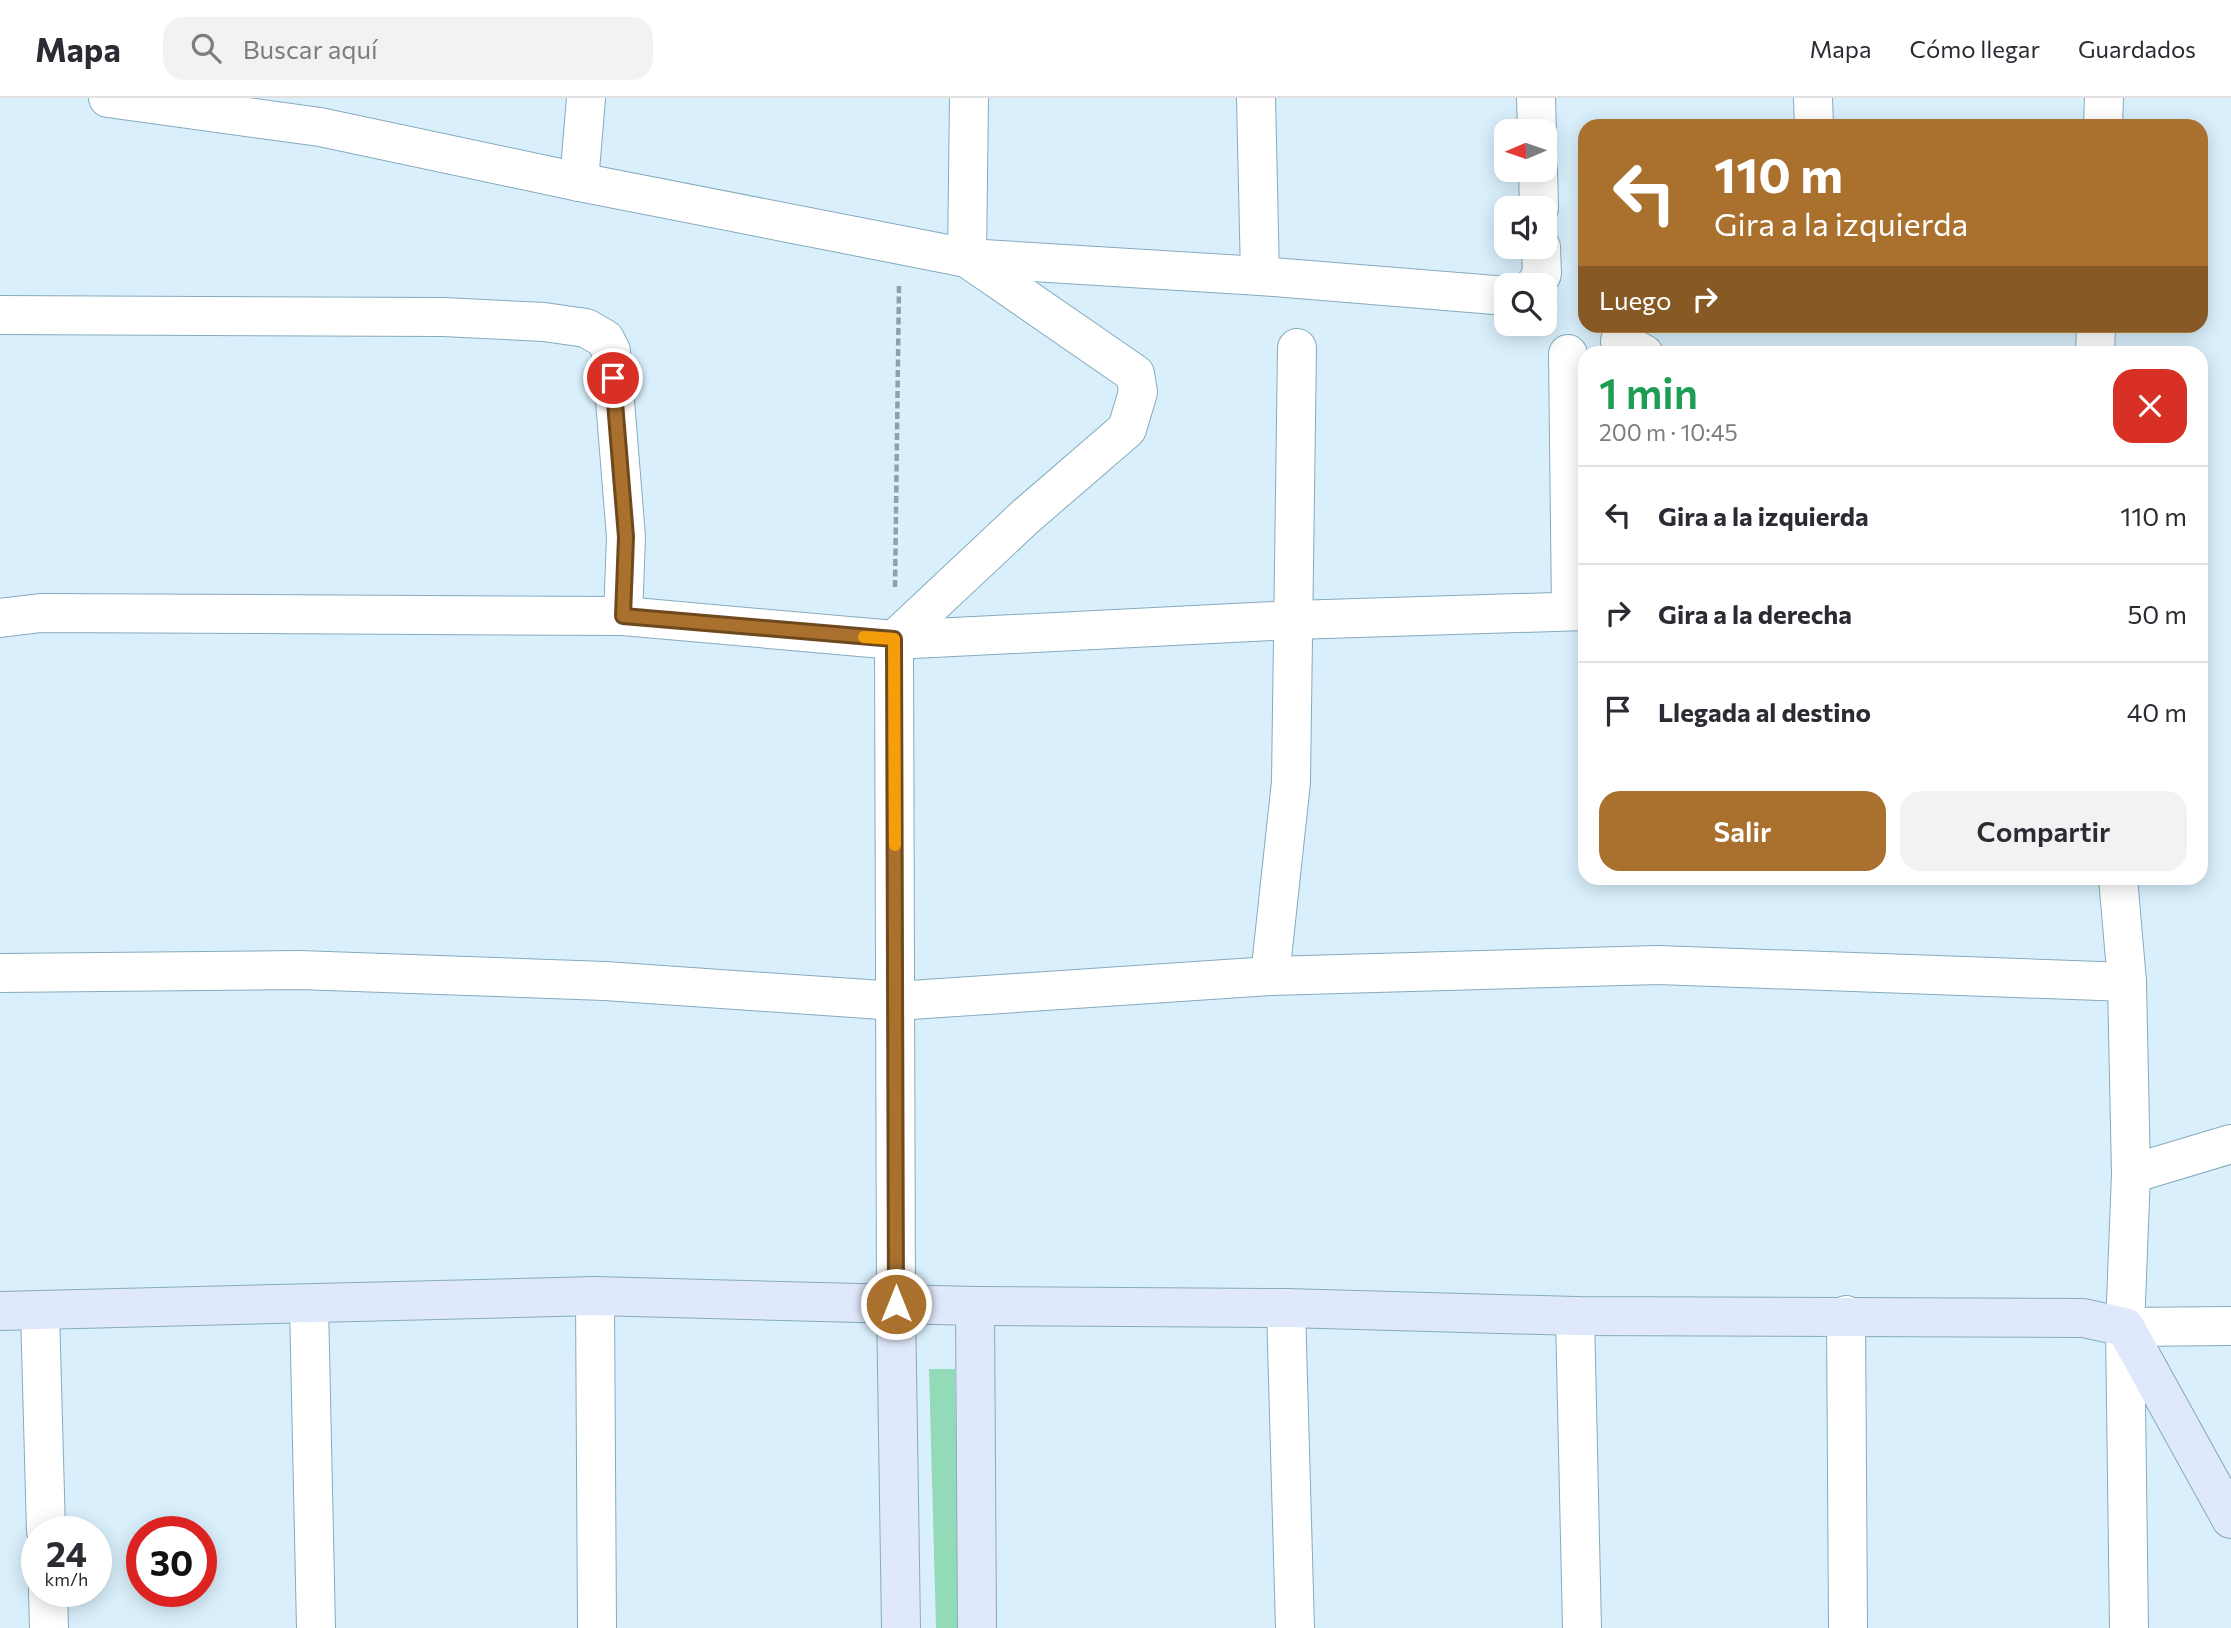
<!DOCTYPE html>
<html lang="es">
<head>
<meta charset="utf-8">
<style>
  body { margin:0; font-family:Commissioner,sans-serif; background:#f2f2f3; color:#2b2b33; height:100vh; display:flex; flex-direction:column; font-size:26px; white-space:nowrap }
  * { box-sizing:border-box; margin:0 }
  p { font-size:23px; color:#7c7c81 }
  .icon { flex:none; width:38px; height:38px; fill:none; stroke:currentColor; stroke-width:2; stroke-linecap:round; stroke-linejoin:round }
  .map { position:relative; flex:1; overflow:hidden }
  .sheet { position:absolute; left:1578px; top:248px; width:630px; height:539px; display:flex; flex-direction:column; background:#fff; border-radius:21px; box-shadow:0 4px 18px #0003 }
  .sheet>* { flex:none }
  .top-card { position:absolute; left:1578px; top:21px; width:630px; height:214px; border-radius:21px; box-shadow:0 4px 18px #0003; background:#a9702e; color:#fff; overflow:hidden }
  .needle { width:46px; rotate:268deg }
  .buttons { position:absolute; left:1494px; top:21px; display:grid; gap:14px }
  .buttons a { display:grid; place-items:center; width:63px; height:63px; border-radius:14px; background:#fff; box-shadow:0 4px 18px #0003; font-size:35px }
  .speed { position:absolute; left:21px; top:1418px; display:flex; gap:14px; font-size:35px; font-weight:700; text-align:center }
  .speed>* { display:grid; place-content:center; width:91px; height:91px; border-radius:50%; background:#fff; box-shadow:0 4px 18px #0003; line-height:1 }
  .speed small { font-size:18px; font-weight:400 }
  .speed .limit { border:10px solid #d22; background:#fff; color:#111 }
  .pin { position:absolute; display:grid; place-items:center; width:60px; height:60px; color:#fff; margin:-30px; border:4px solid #fff; border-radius:50%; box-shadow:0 2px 7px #0007 }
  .me { position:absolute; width:77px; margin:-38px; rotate:0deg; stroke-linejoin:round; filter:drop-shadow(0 0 5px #0008) }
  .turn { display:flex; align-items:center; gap:24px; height:147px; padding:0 21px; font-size:32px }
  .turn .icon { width:91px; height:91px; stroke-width:2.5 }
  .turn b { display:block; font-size:49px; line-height:60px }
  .then { display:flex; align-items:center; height:66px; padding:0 21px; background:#0003; gap:14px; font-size:26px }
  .round { display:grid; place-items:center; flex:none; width:74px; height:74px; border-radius:21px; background:#f2f2f3 }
  .summary { display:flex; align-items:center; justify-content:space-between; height:119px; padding:0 21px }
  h1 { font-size:42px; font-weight:600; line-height:52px; color:#1e9e55 }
  .cta { display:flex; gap:14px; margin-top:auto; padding:14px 21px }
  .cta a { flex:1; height:80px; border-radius:21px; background:#a9702e; color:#fff; font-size:28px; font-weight:600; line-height:80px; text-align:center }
  .cta a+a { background:#f2f2f3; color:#2b2b33 }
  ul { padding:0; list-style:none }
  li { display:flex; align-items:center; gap:21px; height:98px; padding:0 21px; border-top:2px solid #e1e1e2 }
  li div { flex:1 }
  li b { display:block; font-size:26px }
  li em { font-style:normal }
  header { display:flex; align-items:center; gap:42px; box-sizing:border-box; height:98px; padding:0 35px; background:#fff; border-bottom:2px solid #e1e1e2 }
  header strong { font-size:33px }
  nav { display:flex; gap:38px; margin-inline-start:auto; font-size:24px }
  .search { width:490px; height:63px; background:#f2f2f3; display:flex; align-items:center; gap:18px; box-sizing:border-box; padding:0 24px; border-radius:21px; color:#7c7c81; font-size:26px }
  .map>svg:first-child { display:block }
  .green { fill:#93dab9 }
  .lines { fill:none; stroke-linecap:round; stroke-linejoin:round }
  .street-casing { stroke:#85abbe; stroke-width:40 }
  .secondary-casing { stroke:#85abbe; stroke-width:40 }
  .path { stroke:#8da1ab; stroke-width:4.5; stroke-dasharray:7 3.5; stroke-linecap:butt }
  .street { stroke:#fff; stroke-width:38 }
  .secondary { stroke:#e0e9fb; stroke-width:38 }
  .route-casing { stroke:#6e491e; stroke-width:18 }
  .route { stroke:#a9702e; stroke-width:12 }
  .slow { stroke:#f59e0b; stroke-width:12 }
</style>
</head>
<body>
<header>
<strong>Mapa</strong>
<div class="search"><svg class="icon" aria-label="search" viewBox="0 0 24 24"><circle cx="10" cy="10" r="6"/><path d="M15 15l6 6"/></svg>Buscar aquí</div>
<nav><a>Mapa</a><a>Cómo llegar</a><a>Guardados</a></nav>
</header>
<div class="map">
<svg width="2231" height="1530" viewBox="0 0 2231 1530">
  <rect width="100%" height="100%" fill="#d9f0fc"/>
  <!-- green -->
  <path class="green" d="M929,1271H955L959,1530H936Z"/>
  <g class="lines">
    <!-- street casing -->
    <g class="street-casing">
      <g id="street">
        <path d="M108,0L320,29L579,84L967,160L1260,178L1507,198"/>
        <path d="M1256,0L1260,178"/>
        <path d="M1536,0L1537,33"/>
        <path d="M1813,0L1814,28"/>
        <path d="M2103,28L2104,0"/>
        <path d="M1538,72L1539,110"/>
        <path d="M579,84L586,0"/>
        <path d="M967,160L969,0"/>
        <path d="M1535,187L1542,176L1541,149"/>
        <path d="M0,217L443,219L544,224L586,230L605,241L611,253L626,439L623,518"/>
        <path d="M1620,243L1644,256"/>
        <path d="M1568,256L1571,513"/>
        <path d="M2095,256L2096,228"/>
        <path d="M0,520L41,515L623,518L894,542L1294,522L1586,513"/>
        <path d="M2118,780L2127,884L2131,1076L2125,1229L2129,1530"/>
        <path d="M0,875L299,872L605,883L896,903L1270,878L1658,867L2127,884"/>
        <path d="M1270,878L1291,684L1297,250"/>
        <path d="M2131,1076L2231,1046"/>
        <path d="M595,1198L597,1530"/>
        <path d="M309,1206L316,1530"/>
        <path d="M896,1207L894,542L1025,419L1127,331L1138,294L1135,276L967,160"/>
        <path d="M1286,1210L1295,1530"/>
        <path d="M40,1213L46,1433"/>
        <path d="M1846,1217L1848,1530"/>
        <path d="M1575,1218L1582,1530"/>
        <path d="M2125,1229L2231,1228"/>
        <path d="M48,1493L49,1530"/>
      </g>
    </g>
    <!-- secondary casing -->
    <g class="secondary-casing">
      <g id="secondary">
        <path d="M896,1207L901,1530"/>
        <path d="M975,1208L977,1530"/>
        <path d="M0,1213L595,1198L975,1208L1286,1210L1575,1218L2083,1220L2125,1229L2231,1421"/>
      </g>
    </g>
    <!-- path -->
    <path class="path" d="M895,489L899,186"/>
    <!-- street -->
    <use href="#street" class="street"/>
    <!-- secondary -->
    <use href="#secondary" class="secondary"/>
  </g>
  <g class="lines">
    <!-- route casing -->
    <g class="route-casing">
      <path id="route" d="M613,280L626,439L623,518L894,541L896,1206"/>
    </g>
    <!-- route -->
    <use href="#route" class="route"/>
    <!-- slow -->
    <path class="slow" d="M864,539L894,541L895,747"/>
  </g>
</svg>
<div class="buttons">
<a><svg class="needle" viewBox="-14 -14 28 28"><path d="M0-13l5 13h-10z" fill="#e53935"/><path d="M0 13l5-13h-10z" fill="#7c7c81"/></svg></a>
<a><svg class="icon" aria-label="sound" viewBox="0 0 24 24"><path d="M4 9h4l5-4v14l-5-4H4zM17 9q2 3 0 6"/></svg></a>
<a><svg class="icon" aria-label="search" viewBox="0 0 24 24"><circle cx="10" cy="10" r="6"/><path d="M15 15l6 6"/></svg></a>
</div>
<div class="speed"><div>24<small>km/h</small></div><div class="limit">30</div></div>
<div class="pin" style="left:613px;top:280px;background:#d93025"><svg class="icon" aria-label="arrive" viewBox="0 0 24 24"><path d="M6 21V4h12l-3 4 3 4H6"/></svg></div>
<svg class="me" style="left:896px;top:1206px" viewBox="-20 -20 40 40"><circle r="17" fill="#a9702e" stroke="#fff" stroke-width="3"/><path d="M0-11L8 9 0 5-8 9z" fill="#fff"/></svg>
<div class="top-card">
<div class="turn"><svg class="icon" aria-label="left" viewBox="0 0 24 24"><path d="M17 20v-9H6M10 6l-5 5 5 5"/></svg><div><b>110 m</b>Gira a la izquierda</div></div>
<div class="then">Luego<svg class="icon" aria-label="right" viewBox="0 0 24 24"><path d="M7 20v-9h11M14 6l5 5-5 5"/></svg></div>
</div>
<section class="sheet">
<div class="summary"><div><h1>1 min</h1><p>200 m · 10:45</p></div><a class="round" style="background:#d93025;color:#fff"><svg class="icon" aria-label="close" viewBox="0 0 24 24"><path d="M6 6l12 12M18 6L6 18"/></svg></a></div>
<ul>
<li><svg class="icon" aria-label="left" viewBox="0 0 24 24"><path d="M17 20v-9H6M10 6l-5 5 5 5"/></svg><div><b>Gira a la izquierda</b></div><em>110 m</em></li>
<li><svg class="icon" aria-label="right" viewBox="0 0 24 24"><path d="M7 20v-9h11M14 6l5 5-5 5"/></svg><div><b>Gira a la derecha</b></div><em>50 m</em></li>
<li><svg class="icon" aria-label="arrive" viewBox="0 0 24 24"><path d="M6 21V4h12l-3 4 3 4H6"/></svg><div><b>Llegada al destino</b></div><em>40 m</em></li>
</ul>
<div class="cta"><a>Salir</a><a>Compartir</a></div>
</section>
</div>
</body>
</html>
